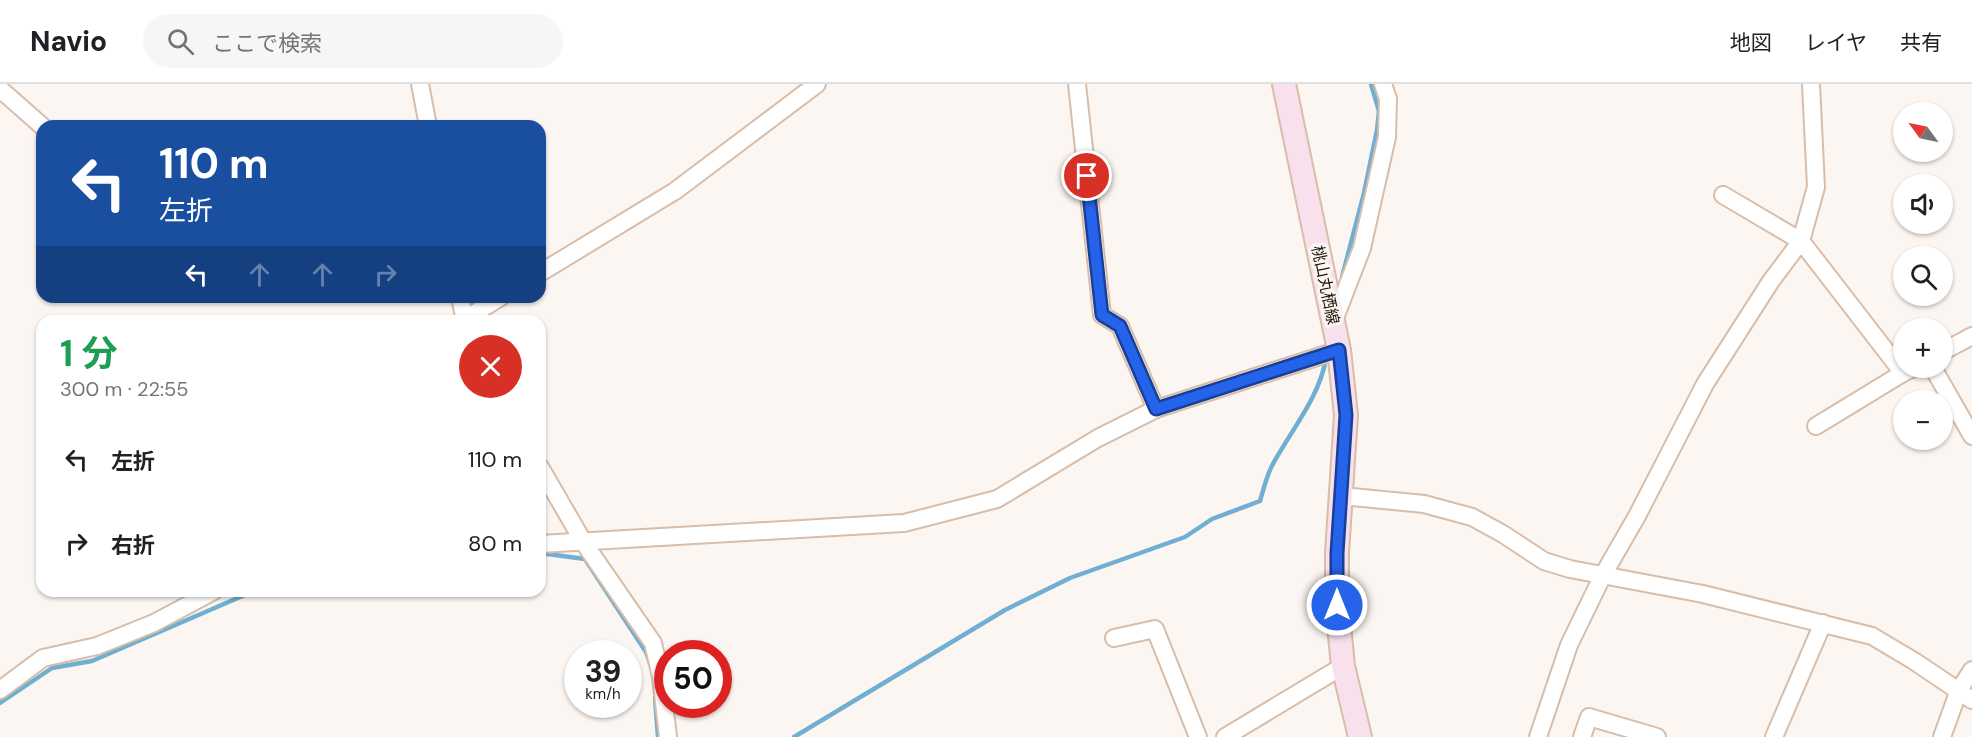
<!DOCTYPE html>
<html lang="ja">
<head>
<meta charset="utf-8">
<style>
  body { margin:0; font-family:"DM Sans","Noto Sans JP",sans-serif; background:#f6f6f6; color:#202124; height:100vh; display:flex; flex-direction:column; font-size:22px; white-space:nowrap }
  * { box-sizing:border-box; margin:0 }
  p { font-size:20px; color:#757577 }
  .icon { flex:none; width:33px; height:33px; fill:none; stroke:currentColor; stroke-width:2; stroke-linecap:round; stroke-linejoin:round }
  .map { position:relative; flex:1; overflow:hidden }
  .panel { position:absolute; left:36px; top:231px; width:510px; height:282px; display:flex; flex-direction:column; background:#fff; border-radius:18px; box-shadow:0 2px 4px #0004 }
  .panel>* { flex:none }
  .top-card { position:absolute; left:36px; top:36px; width:510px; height:183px; border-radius:18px; box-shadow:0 2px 4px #0004; background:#1a4fa0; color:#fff; overflow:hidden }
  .needle { width:39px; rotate:303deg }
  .controls { position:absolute; left:1893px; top:18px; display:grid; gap:12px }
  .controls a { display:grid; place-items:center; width:60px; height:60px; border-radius:50%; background:#fff; box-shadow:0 2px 4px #0004; font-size:30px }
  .speed { position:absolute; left:564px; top:556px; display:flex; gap:12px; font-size:30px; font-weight:700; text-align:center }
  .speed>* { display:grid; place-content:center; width:78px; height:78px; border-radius:50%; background:#fff; box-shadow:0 2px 4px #0004; line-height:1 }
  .speed small { font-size:15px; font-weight:400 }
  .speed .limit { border:9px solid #d22; background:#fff; color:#111 }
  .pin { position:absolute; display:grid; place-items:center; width:51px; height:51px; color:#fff; margin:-26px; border:3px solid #fff; border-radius:50%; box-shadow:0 2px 6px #0007 }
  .me { position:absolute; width:66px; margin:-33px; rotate:0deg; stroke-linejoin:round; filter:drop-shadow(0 0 4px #0008) }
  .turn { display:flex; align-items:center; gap:21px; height:126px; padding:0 24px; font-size:27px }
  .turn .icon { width:78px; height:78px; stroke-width:2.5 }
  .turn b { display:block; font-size:42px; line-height:51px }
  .lanes { display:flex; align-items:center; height:57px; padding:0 24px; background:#0003; justify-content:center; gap:30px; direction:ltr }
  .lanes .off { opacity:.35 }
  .round { display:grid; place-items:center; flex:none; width:63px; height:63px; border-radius:32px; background:#f6f6f6 }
  .headline { display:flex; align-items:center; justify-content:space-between; height:102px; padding:0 24px }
  h1 { font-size:36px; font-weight:700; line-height:45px; color:#1e9e55 }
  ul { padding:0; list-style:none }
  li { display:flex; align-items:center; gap:18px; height:84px; padding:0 24px }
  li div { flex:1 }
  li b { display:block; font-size:22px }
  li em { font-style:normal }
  header { display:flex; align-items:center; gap:36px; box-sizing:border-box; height:84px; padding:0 30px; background:#fff; border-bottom:2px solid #e0e0e0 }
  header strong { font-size:28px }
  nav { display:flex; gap:33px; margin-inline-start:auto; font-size:21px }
  .search { width:420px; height:54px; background:#f6f6f6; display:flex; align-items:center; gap:15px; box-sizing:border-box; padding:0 21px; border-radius:33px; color:#757577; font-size:22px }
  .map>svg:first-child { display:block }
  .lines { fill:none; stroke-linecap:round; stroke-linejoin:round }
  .stream { stroke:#70afd2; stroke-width:4.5 }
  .street-casing { stroke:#d8bda8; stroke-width:20 }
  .secondary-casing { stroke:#d8bda8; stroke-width:26 }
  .street { stroke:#fff; stroke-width:16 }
  .secondary { stroke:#f8e1ed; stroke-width:22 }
  .route-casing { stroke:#184099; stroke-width:15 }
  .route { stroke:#2563eb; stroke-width:10 }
  .labels { text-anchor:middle; stroke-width:6; stroke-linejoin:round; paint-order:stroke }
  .street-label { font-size:16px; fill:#1b120a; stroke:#fcf6f2 }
</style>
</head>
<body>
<header>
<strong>Navio</strong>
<div class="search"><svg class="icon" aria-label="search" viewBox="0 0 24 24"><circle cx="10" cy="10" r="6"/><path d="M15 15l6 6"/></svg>ここで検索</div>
<nav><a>地図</a><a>レイヤ</a><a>共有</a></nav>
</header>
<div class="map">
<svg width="1972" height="653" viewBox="0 0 1972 653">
  <rect width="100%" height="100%" fill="#fcf6f2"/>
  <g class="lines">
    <!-- stream -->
    <g class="stream">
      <path d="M1342,193L1364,109L1377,46L1379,27L1371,0"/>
      <path d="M540,469L585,475L646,568L650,579"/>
      <path d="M655,614L658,653"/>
      <path d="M0,619L52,584L92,577L254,507"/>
      <path d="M794,653L1005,526L1070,494L1185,453L1212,435L1260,417C1264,404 1267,389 1274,378C1293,344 1319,313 1326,275"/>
    </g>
    <!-- street casing -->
    <g class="street-casing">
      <g id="street">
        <path d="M420,0L428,42"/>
        <path d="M1077,0L1102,231L1120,242L1156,325"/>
        <path d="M0,5L42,42"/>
        <path d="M1723,111L1801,157L1903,289L1914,284"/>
        <path d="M540,189L675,107L817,0"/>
        <path d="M460,213L465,237"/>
        <path d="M465,235L501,213"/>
        <path d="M1333,239L1362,164L1387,53L1388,15L1383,0"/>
        <path d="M1942,268L1972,252"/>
        <path d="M1933,284L1972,352"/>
        <path d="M1816,342L1903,289"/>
        <path d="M540,383L584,459L653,559L661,593L668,653"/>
        <path d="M1342,412L1424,420L1472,433L1503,450L1544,477L1570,485L1703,510L1872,552L1914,577L1972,616"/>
        <path d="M540,460L904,439L997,415L1098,354L1156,325L1339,266"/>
        <path d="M1114,554L1155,545L1198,653"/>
        <path d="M0,606L43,574L97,562L154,539L214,507"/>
        <path d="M1225,653L1343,582"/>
        <path d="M1538,653L1569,561L1603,491L1637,432L1705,300L1771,197L1801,157L1816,103L1811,0"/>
        <path d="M1582,653L1589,633L1657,653"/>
        <path d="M1774,653L1823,539"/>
        <path d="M1942,653L1959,606L1972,586"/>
      </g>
    </g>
    <!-- secondary casing -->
    <g class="secondary-casing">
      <path id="secondary" d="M1284,0L1339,266L1346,331L1337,469V521L1343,582L1360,653"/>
    </g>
    <!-- street -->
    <use href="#street" class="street"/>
    <!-- secondary -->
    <use href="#secondary" class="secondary"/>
  </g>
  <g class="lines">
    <!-- route casing -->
    <g class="route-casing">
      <path id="route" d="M1087,92L1102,231L1120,242L1156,325L1339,266L1346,331L1337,469V521"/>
    </g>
    <!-- route -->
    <use href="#route" class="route"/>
  </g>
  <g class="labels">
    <!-- street labels -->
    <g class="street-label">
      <text transform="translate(1326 201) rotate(78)" y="6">桃山丸栖線</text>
    </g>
  </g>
</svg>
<div class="controls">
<a><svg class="needle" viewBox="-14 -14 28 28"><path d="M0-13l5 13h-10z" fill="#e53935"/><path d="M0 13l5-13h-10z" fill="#757577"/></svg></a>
<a><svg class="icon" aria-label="sound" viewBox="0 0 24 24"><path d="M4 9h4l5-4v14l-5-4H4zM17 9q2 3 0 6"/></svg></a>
<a><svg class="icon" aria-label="search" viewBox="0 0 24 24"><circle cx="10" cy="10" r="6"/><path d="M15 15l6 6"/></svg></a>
<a>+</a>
<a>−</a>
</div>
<div class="speed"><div>39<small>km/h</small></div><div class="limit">50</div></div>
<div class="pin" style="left:1087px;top:92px;background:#d93025"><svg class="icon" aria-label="arrive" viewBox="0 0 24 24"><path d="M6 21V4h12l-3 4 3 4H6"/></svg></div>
<svg class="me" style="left:1337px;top:521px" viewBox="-20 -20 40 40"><circle r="17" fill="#2563eb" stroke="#fff" stroke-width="3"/><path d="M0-11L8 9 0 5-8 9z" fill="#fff"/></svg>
<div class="top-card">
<div class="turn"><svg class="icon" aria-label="left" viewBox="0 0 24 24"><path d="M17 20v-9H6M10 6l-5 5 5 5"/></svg><div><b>110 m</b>左折</div></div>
<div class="lanes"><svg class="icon" aria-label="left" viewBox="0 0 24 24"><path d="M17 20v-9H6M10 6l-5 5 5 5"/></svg><svg class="icon off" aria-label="ahead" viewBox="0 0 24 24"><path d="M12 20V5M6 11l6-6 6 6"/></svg><svg class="icon off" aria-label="ahead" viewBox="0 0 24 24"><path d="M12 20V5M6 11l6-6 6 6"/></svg><svg class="icon off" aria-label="right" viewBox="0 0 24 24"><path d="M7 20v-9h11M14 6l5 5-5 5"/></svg></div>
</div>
<section class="panel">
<div class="headline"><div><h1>1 分</h1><p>300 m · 22:55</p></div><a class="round" style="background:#d93025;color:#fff"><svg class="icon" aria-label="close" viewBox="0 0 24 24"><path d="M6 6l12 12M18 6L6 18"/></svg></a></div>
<ul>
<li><svg class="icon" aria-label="left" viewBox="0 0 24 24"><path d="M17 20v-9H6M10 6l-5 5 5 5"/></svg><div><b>左折</b></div><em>110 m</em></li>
<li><svg class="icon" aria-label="right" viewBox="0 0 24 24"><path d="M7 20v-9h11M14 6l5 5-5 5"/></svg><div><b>右折</b></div><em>80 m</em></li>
</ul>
</section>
</div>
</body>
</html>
